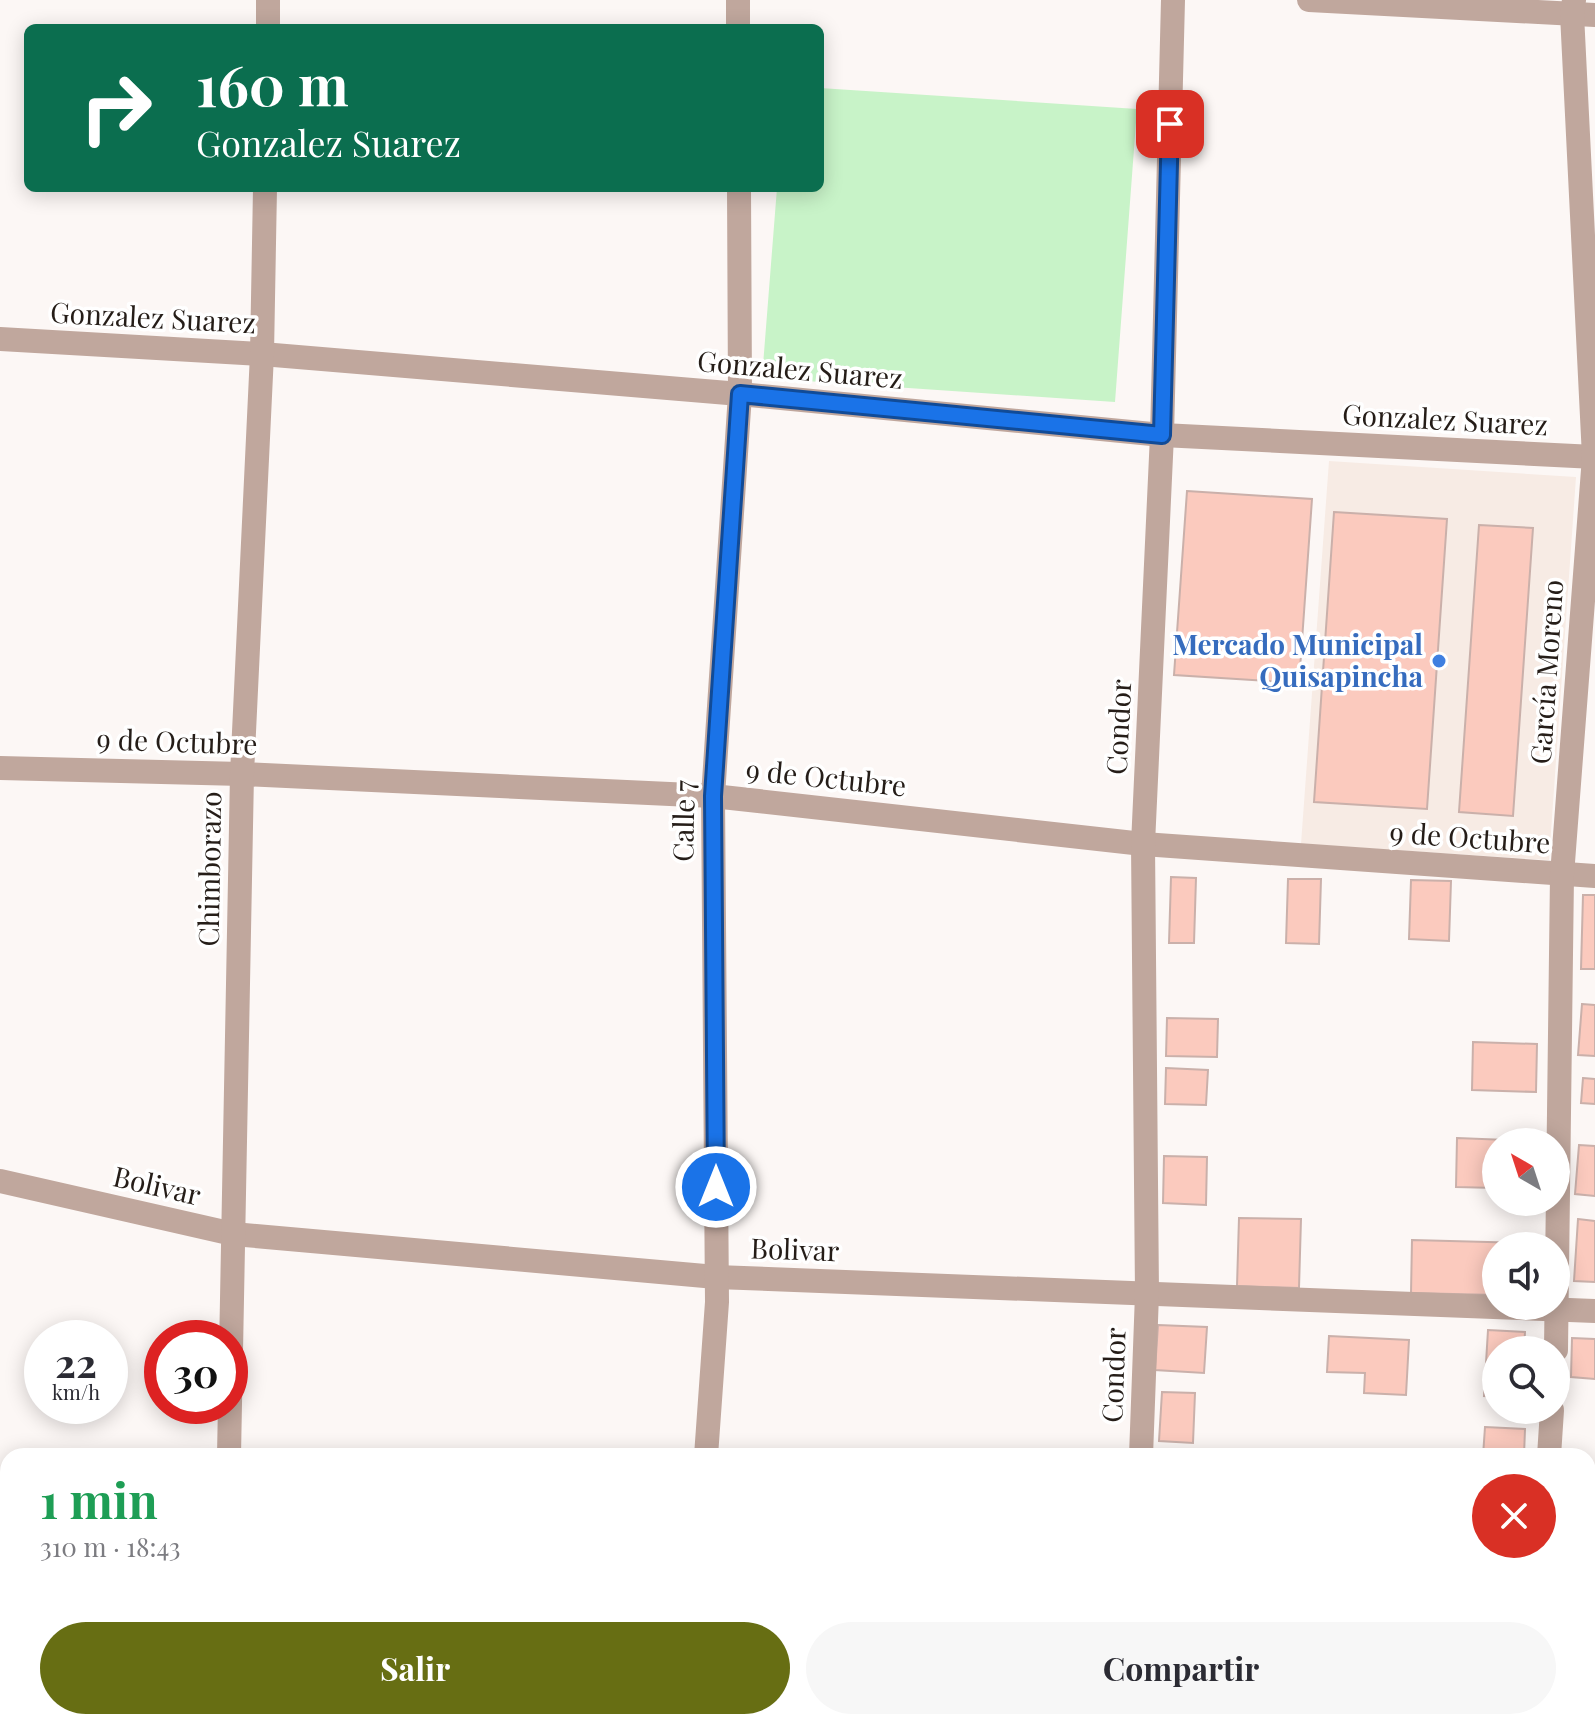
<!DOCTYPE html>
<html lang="es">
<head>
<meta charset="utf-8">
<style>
  body { margin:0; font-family:"Playfair Display",serif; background:#f7f7f7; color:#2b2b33; height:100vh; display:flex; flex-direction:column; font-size:30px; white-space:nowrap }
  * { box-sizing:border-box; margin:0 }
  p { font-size:26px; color:#7c7c81 }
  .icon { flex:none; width:44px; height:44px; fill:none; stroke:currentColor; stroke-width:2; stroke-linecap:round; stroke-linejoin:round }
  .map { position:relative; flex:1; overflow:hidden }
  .details { position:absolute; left:0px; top:1448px; width:1596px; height:282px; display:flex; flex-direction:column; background:#fff; border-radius:24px 24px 0 0; box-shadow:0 4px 20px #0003 }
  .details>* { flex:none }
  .top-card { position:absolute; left:24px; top:24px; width:800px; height:168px; border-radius:12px; box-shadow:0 4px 20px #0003; background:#0b6e4f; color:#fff; overflow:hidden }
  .needle { width:52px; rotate:321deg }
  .controls { position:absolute; left:1482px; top:1128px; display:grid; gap:16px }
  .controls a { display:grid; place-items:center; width:88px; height:88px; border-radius:50%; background:#fff; box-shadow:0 4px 20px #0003; font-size:40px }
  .speed { position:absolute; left:24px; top:1320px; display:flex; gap:16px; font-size:40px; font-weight:700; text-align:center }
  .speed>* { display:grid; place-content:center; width:104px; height:104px; border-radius:50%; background:#fff; box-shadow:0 4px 20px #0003; line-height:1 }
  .speed small { font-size:20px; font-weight:400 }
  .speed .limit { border:12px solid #d22; background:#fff; color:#111 }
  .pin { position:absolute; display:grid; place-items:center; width:68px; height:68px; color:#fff; margin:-34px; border-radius:16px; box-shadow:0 4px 12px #0006 }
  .me { position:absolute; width:88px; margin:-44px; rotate:0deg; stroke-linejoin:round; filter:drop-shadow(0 0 6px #0008) }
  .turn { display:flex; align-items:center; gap:28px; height:168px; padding:0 40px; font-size:36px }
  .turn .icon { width:104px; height:104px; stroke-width:2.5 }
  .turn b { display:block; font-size:56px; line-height:68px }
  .round { display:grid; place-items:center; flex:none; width:84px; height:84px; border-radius:42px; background:#f7f7f7 }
  .summary { display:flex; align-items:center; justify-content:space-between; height:136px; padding:0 40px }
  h1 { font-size:48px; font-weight:700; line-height:60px; color:#1e9e55 }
  .action { display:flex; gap:16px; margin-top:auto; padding:16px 40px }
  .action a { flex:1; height:92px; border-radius:48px; background:#676e13; color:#fff; font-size:32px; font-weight:700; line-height:92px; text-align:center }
  .action a+a { background:#f7f7f7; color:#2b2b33 }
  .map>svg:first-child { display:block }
  .built { fill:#f7ebe4 }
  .green { fill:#c8f3c8 }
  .building { fill:#fbcabe; stroke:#cab0aa; stroke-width:2 }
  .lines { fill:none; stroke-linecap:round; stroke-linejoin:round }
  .minor { stroke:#c0a79d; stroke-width:24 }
  .tertiary { stroke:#c0a79d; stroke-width:24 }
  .route-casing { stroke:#114b97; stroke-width:20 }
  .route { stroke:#1a73e8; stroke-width:14 }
  .shop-dot { fill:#3f7fe0; stroke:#fff; stroke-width:3 }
  .labels { text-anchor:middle; stroke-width:7; stroke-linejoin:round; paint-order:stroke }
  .street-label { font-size:28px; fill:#251d18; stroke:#fff }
  .shop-label { font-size:28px; font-weight:bold; fill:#366cbe; stroke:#fff; text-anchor:end }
</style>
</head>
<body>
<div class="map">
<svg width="1595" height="1729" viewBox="0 0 1595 1729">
  <rect width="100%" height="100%" fill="#fcf7f5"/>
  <!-- built -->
  <path class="built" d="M1329,461L1576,477L1549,860L1301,844Z"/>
  <!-- green -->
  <path class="green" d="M820,88L1137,109L1115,402L762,378L777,188H820Z"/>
  <!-- building -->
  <g class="building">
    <path d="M1187,491L1312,499L1299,683L1174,675Z"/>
    <path d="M1334,512L1447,519L1427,809L1314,802Z"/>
    <path d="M1479,525L1533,528L1513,816L1459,812Z"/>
    <path d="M1171,877L1196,878L1194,943H1169Z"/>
    <path d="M1288,879H1321L1319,944L1286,943Z"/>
    <path d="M1411,880L1451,881L1449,941L1409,939Z"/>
    <path d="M1583,895H1595V969H1581Z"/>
    <path d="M1582,1004L1595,1005V1056L1578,1055Z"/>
    <path d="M1167,1018L1218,1019L1217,1057L1166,1056Z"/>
    <path d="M1473,1042L1537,1044L1536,1092L1472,1090Z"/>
    <path d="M1166,1068L1208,1070L1206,1105L1165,1104Z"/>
    <path d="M1583,1078L1595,1079V1104L1581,1103Z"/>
    <path d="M1457,1138L1532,1141V1142H1496V1188L1456,1187Z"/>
    <path d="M1579,1145L1595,1146V1196L1575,1194Z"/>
    <path d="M1164,1156L1207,1157L1206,1205L1163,1203Z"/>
    <path d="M1239,1218L1301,1219L1299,1288L1237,1286Z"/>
    <path d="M1578,1219L1595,1221V1282L1574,1281Z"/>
    <path d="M1412,1240L1525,1243V1246H1496V1295L1411,1293Z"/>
    <path d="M1158,1325L1207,1327L1204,1373L1155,1370Z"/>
    <path d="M1488,1330L1525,1332L1524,1350H1496V1397L1484,1396Z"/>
    <path d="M1329,1336L1409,1340L1406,1395L1364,1393L1365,1373L1327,1372Z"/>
    <path d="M1572,1338L1595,1339V1379L1571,1377Z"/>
    <path d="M1162,1392L1195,1393L1193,1443L1159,1441Z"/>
    <path d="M1485,1427L1525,1429L1524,1456H1483Z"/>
    <path d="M1589,1655H1595V1729H1553L1554,1722H1588Z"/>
    <path d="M814,1722H849L848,1729H813Z"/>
    <path d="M900,1722L936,1724L935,1729H899Z"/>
    <path d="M958,1722L1003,1723L1002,1729H958Z"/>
    <path d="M1481,1722H1517L1516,1729L1481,1728Z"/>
  </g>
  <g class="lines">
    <!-- minor -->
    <g class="minor">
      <path d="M738,0V28"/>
      <path d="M1309,0L1595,15"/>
      <path d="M268,28V0"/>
      <path d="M0,339L262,354L740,394L1162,435L1595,457"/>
      <path d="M0,768L242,774L713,796L1143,844L1595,876"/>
      <path d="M0,1181L233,1234L716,1277L1595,1311"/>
      <path d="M1556,1350L1562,875L1594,457L1572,14L1574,0"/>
      <path d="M229,1456L242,774L262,354L265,188"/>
      <path d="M706,1456L717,1302L713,796L740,394L739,188"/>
      <path d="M1141,1456L1147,1294L1143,844L1162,435L1173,0"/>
      <path d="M1549,1456L1552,1410"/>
      <path d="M223,1729L224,1722"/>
      <path d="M688,1729V1722"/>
      <path d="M1132,1729V1722"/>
      <path d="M1532,1729V1722"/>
    </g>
    <!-- tertiary -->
    <g class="tertiary">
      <path d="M0,1635L8,1637"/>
      <path d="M1189,1722L1280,1729"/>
    </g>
  </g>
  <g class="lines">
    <!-- route casing -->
    <g class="route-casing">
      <path id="route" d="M716,1187L713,796L740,394L1162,435L1170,124"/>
    </g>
    <!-- route -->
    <use href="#route" class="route"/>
  </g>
  <!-- markers -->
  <circle class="shop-dot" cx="1439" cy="661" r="8"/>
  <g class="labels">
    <!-- street labels -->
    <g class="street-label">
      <text transform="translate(153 318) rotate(3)" y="10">Gonzalez Suarez</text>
      <text transform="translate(800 370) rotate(5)" y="10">Gonzalez Suarez</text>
      <text transform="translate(1445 420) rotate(3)" y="10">Gonzalez Suarez</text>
      <text transform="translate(1547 672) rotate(-86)" y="10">García Moreno</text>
      <text transform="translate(1119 727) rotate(-87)" y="10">Condor</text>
      <text transform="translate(177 742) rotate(2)" y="10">9 de Octubre</text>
      <text transform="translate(826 778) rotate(6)" y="10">9 de Octubre</text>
      <text transform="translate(684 821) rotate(-89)" y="10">Calle 7</text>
      <text transform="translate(1470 838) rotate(4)" y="10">9 de Octubre</text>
      <text transform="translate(210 869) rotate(-89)" y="10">Chimborazo</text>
      <text transform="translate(157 1186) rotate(13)" y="10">Bolivar</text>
      <text transform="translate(795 1250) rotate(2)" y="10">Bolivar</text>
      <text transform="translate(1114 1375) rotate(-88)" y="10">Condor</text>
    </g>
    <!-- shop labels -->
    <g class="shop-label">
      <text x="1423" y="655">Mercado Municipal<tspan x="1423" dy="32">Quisapincha</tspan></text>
    </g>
  </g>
</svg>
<div class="controls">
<a><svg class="needle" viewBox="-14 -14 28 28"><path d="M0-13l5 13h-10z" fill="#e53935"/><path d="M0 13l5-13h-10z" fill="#7c7c81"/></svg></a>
<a><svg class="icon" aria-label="sound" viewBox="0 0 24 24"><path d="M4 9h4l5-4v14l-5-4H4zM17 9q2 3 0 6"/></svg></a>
<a><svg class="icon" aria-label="search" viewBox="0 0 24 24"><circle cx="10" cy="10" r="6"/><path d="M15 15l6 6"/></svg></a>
</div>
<div class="speed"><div>22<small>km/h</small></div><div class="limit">30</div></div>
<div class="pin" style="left:1170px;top:124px;background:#d93025"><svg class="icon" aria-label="arrive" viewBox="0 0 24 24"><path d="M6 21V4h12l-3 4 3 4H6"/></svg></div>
<svg class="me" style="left:716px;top:1187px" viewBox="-20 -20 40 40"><circle r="17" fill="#1a73e8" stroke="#fff" stroke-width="3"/><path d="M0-11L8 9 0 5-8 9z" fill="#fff"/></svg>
<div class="top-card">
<div class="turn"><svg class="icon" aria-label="right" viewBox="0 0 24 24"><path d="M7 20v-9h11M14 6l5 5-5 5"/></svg><div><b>160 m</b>Gonzalez Suarez</div></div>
</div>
<section class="details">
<div class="summary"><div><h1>1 min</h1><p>310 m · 18:43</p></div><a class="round" style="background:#d93025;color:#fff"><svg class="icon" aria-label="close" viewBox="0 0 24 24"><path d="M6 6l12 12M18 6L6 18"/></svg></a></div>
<div class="action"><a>Salir</a><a>Compartir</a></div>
</section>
</div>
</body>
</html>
